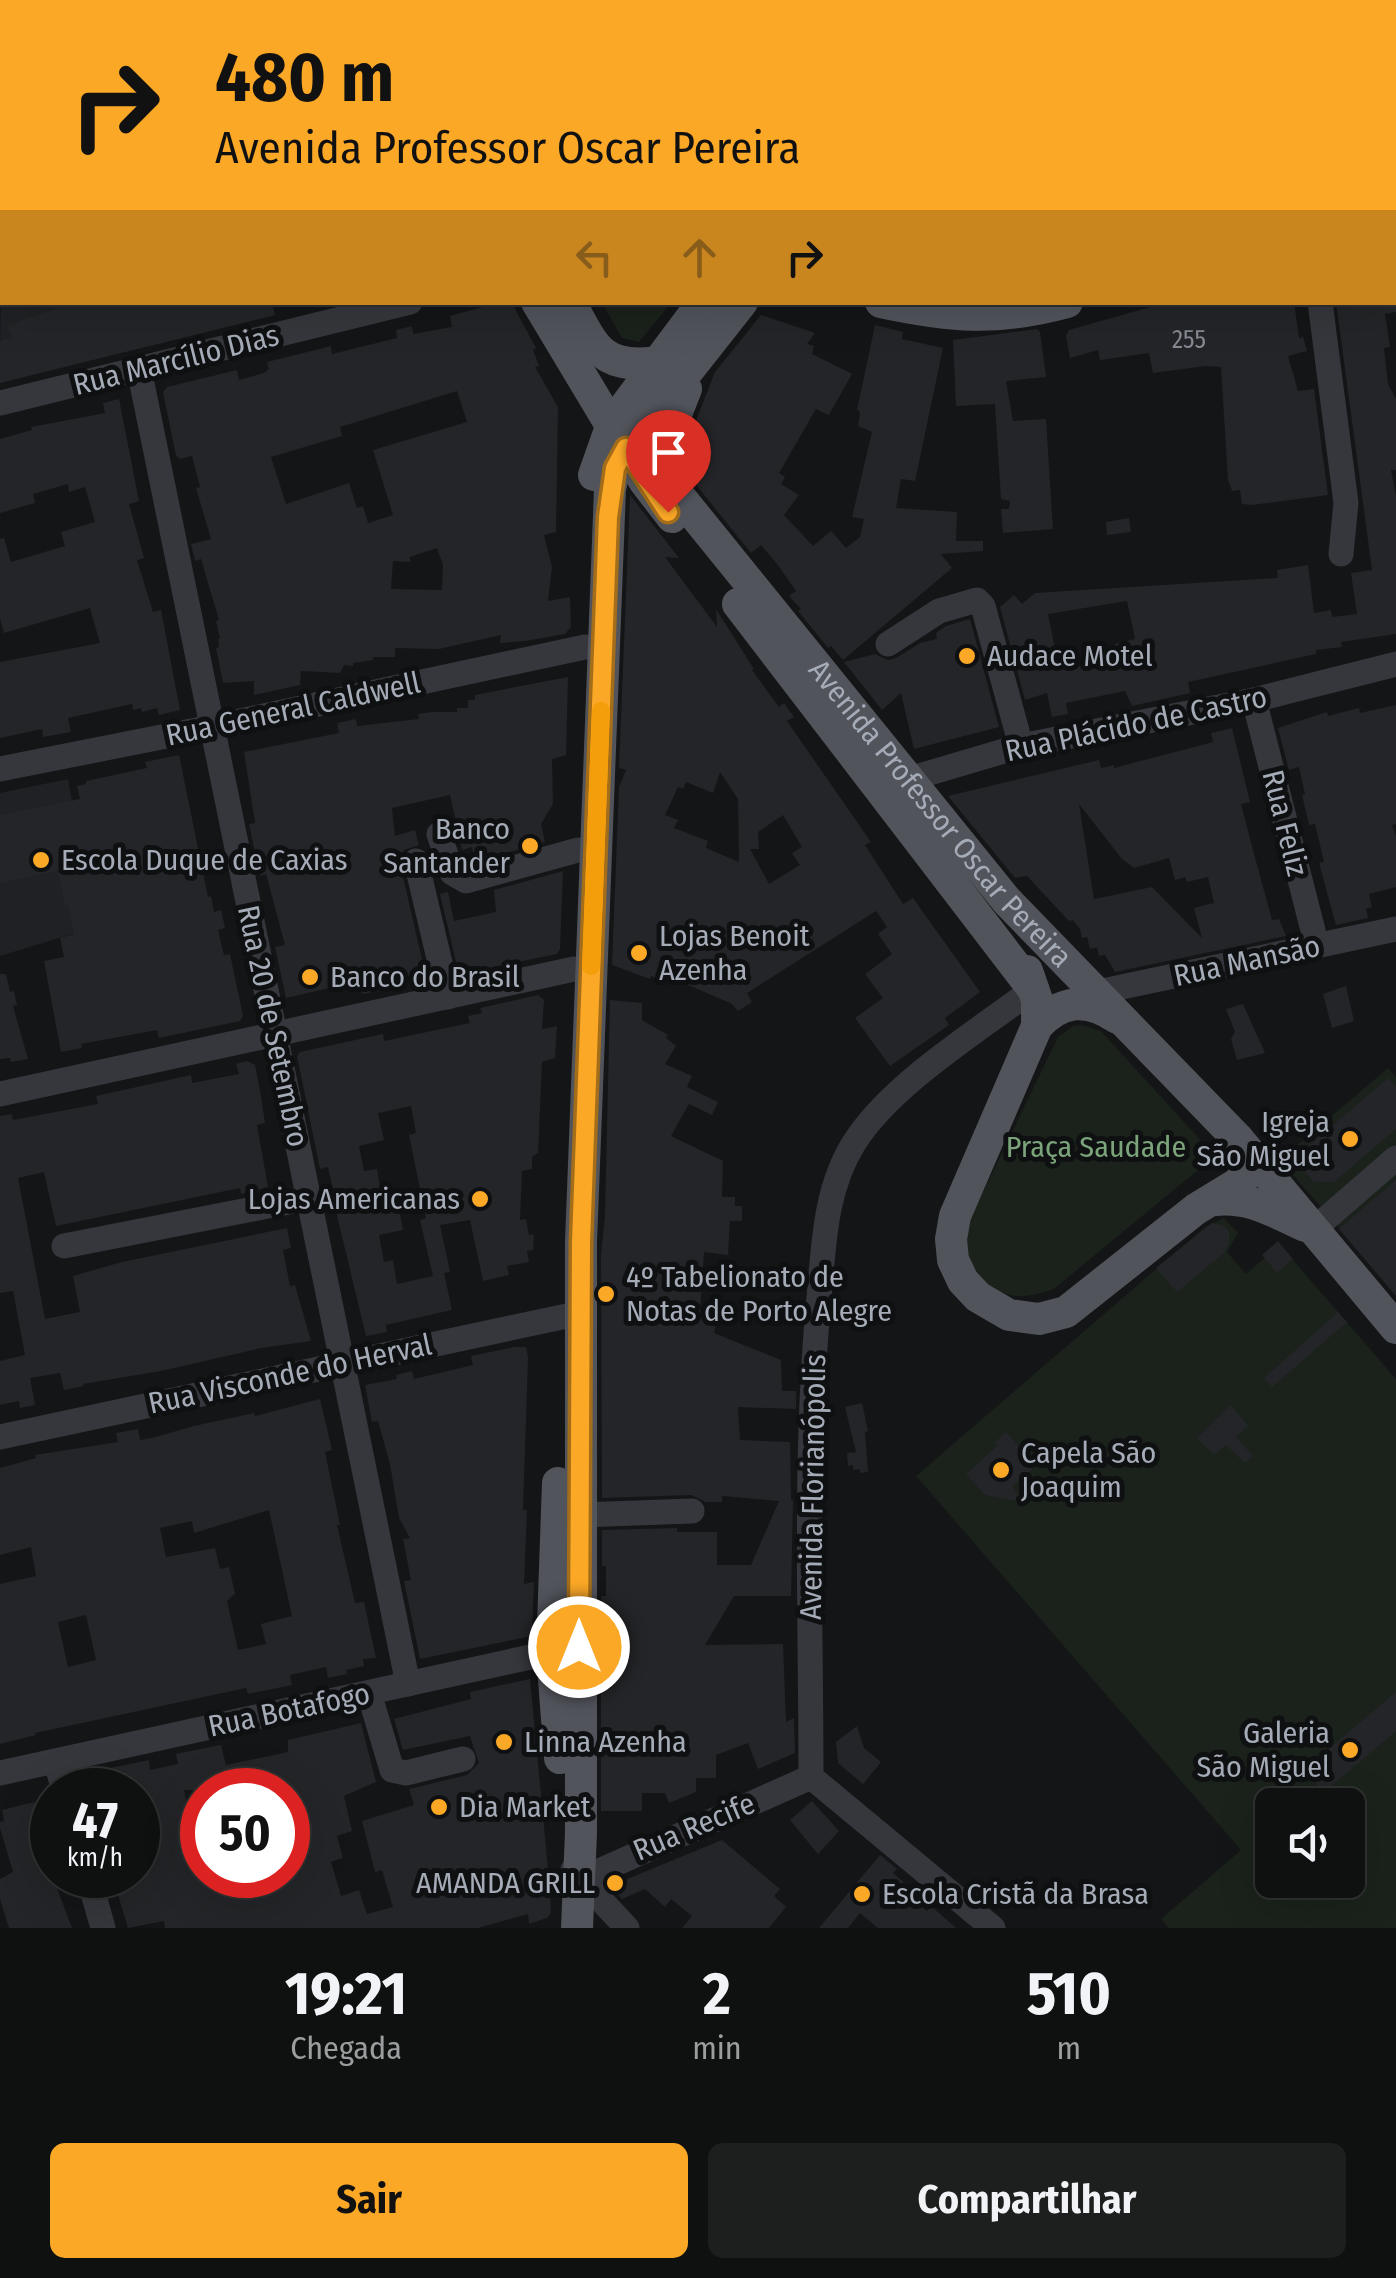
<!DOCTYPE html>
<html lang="pt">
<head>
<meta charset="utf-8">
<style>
  body { margin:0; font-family:"Fira Sans Condensed",sans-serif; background:#1d1e1e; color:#f1f3f6; height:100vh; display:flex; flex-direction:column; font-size:38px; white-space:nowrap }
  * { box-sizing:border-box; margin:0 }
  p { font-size:32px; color:#9b9d9f }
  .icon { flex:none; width:55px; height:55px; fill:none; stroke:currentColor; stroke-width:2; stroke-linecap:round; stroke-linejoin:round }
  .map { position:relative; height:1928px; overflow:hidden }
  .drawer { display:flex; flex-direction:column; background:#0f1010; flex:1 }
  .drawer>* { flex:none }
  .hud { position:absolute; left:0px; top:0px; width:1398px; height:305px; box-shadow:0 10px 40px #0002,0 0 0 2px #2f3030; background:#fca827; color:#111; overflow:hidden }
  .tools { position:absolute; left:1255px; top:1788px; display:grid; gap:20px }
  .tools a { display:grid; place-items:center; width:110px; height:110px; border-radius:15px; background:#0f1010; box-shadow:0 10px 40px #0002,0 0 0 2px #2f3030; font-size:50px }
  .speed { position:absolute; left:30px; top:1768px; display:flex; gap:20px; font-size:50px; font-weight:700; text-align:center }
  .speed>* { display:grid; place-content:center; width:130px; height:130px; border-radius:50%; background:#0f1010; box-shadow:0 10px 40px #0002,0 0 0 2px #2f3030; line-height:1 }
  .speed small { font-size:25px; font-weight:400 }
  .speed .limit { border:15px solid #d22; background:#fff; color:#111 }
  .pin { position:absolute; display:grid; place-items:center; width:85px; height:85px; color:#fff; margin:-102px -42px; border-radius:50% 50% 50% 0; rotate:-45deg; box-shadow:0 0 10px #0007 }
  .pin .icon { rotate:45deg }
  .me { position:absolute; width:110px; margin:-55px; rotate:0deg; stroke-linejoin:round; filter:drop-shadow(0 0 8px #0008) }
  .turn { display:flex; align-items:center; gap:35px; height:210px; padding:0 50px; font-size:45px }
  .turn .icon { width:130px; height:130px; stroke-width:2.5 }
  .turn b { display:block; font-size:70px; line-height:85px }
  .lanes { display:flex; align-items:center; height:95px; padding:0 50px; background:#0003; justify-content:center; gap:50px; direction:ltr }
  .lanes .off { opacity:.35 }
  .eta { display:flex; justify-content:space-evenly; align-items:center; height:170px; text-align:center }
  .eta b { font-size:60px; font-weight:700; line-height:70px }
  .primary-button { display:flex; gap:20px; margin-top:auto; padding:20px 50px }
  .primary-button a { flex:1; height:115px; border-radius:15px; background:#fca827; color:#111; font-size:40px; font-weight:700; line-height:115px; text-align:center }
  .primary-button a+a { background:#1d1e1e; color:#f1f3f6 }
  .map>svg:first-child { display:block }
  .built { fill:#202124 }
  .green { fill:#1a221b; fill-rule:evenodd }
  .building { fill:#242528; fill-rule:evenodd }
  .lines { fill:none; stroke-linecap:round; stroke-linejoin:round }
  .minor { stroke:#35373c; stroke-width:25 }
  .major { stroke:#51545b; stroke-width:32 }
  .route-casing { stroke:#a46d19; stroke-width:25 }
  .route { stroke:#fca827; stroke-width:18 }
  .slow { stroke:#f59e0b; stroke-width:18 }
  .poi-dot { fill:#fca827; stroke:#0f1011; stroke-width:4 }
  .labels { text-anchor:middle; stroke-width:10; stroke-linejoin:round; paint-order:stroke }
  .number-label { font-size:25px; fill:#858a93 }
  .street-label { font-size:30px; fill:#a5acb7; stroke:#0f1011 }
  .poi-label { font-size:30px; fill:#a5acb7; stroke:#0f1011; text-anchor:start }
  .park-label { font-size:30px; fill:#7ba47b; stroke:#0f1011 }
</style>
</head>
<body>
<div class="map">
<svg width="1396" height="1928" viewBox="0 0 1396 1928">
  <rect width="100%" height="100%" fill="#141516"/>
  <!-- built -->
  <g class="built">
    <path d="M1146,0H1387L1390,2H1146Z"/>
    <path d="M2,122V302L131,303L13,341L24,377L0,383Z"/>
    <path d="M68,779L95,927L0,956V793Z"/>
  </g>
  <!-- green -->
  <g class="green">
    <path d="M602,303H671L639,342L622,338Z"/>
    <path d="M1083,1025L1101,1031L1215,1156L1055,1288C1003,1312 957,1280 968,1223L1058,1037L1073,1026Z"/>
    <path d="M1388,1068L1396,1077V1293L1280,1160Z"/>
    <path d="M1224,1218L1238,1233L1227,1252L1246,1274L1280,1245L1396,1379V1928H1169L1161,1919L1241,1850L916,1476L1205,1227ZM1272,1805H1348V1880H1272Z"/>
  </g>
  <!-- building -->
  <g class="building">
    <path d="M75,302H272L275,315L0,383V341L12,338L7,325Z"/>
    <path d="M501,302L514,307L536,348L533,350L539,366L535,367L558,407L556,532L544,535L552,567L548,601L570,597L571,627L565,634L525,641L500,643L501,635L439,649L395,648V657H373V660L353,663V666L344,665L340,673L301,671L300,685L254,695V681L223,683L216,648L219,647L218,639H220L216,621L219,620L201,559L195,561L191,544L211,539L196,488L200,487L192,456L180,459L176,456L163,392L167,387L237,370L239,380L264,373L269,369L267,362L331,346L332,354L397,338L396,330L412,326L413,334L452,327L450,316ZM457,391L467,422L373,450L393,515L368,523L363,506L357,508L349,483L286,504L271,457L342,436L340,427ZM437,548L443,565L442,590L391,589L393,561L410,562V557Z"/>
    <path d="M1168,302H1294L1299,338L1303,337L1307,351L1288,356L1298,391L1314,389L1328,495L1252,505L1242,504L1240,490L1232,491L1228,480L1221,367L1205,366L1153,373L1149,353L1100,360L1098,350L1070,358L1066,336L1069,330Z"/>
    <path d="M1336,302H1396V312L1385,314L1390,347L1384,348L1388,384L1396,399V470H1391L1396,496V634L1341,642L1342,647L1316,650V654L1188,682L1190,693L1132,706L1125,691L1066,703L1068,714L1052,717L1047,693L1025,700L1000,607L1014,595L1022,604L1035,593L1278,578L1277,570L1308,565L1314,613L1331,610L1332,617L1357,614L1351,573L1372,570ZM1127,601L1135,639L1115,644L1118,658L1059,669L1048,614Z"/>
    <path d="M761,315L815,333L807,344L814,346L812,354L852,374L829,415L816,409L779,473L785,477L781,484L799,495L784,515L813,546L831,531L846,548L860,537L864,519L852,517L872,432L858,426L860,412L857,410L875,325L903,332L902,339L943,348L915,481L901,479L896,508L957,512L956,541H983V551L941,554L952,568L843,660L831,646L828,648L798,611L801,609L789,596L796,591L777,564L761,545L751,553L693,481L687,469L688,441L715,372Z"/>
    <path d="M1037,329L1040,332L1046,377L1006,381L1013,421L1046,419L1053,529L1003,533L1001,509H1009L1010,501L1001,499L995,404L956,406L953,340Z"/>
    <path d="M119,399L139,501L129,504L144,558L137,560L153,612L161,610L180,710L159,715L157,708L142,712L141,708L133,710L132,704L68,718L71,732L43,737L42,729L0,738V662L100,643L90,608L4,633L0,619V539L4,538L11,562L65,546L61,532L95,522L85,487L69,492L68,484L33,494L35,503L0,513V439L32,430L31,427L105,413L103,403Z"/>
    <path d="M630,495L679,558L665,557L717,627L716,609L754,669L752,670L779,707L784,703L794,717L787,721L871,842L865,845L903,904L913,898L980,992L945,1018L949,1025L890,1066L855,1018L883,998L865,974L892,954L878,934L887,927L876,911L747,993L752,1002L738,1011L732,1004L663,974L661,980L651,976L650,979L612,965L619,787L626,770L619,768ZM720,772L738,799L739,862L706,848L708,841L674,828L678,820L665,815L678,787L683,789L686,782L713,793ZM783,815L802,847L792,853L800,865L769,884L750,849H759L758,832Z"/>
    <path d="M1129,518L1131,532L1107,535L1106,522Z"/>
    <path d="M970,619L999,727L914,749L901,693L882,710L844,662L875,654L888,660L896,658L920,643L937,639L936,633L946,626Z"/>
    <path d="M568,677L566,755L552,759L553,804L541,824L545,842L475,862L472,847L462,850L450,795L392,808L395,836L415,830L419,845L404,850L400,864L425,972L389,980L391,989L362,994L360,987L344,990L343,985L286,998L275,947L285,945L266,874L260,876L249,824L255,823L244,752L339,733L337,723L356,719L357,726L419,719L418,714L432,712H457V708H468V700H475V695Z"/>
    <path d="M1396,705V824L1392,825L1396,836V887L1369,894L1372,907L1366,909L1368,918L1336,925L1319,863L1324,862L1315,824L1309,825L1302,795L1305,794L1299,767L1289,770L1278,728L1327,712L1328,716L1359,708L1360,713Z"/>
    <path d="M1232,728L1250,802L1241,804L1253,850L1272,920L1279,919L1286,936L1115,972L1105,955L1099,956L1097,947L1090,949L1087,937L1082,938L1080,929L1073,920L1069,921L1027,876L1015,878L948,796L1099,760L1101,768L1114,765V768L1213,742L1211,733ZM1079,804L1122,859L1134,868L1169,858L1175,880L1185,877L1187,882L1208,877L1214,903L1194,908L1202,938L1152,887L1094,899Z"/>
    <path d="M179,755L208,897L211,896L214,912L221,910L225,928L218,930L224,955L230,954L243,1016L240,1021L159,1038L157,1030L81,1044L82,1048L61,1052L44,961L64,957L60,938L74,934L68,905L65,906L58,871L0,883V815L80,799L77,786L86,784V781L147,768L145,762Z"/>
    <path d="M563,871L560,949L557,954L459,974L440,894L448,892L454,921L496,912L494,890Z"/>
    <path d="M0,974H6L10,992L14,991L17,1005L13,1006L28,1059L11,1062L10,1058L0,1059Z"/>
    <path d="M1346,986L1354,1021L1332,1028L1323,994Z"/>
    <path d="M538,995L544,1000L542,1029L557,1026L555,1058L542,1062L538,1153L532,1157V1169L522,1171L520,1220L526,1219L529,1235L534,1234L533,1250L527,1251L529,1262L507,1266L509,1275L483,1281L470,1220L440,1225L450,1272L444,1273L452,1310L386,1325L387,1332L366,1336L335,1207L329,1209L326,1195L334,1194L328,1167L320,1169L297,1056L300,1052L383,1034L384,1041L470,1023L468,1016L482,1013L480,1008ZM411,1106L416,1133L409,1135L426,1218L420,1220L433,1276L397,1284L393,1260L384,1262L379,1235L403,1230L399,1209L384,1212L377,1169L364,1171L359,1146L384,1140L378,1113Z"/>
    <path d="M610,1000L642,1003V1020L668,1035L666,1038L676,1046L665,1064L692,1076L687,1087L718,1102L712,1115L689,1104L671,1136L723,1161L722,1197H735V1206H742V1221H730L728,1255L704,1252L700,1311L719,1312L714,1333L781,1360L782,1391H796V1409L738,1407L740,1440L790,1442L791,1500H793L791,1596H734L705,1645L783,1644L786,1722L794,1718L795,1753L758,1769L748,1743L716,1755V1778H696V1792L669,1803L665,1793H642V1811H601V1596H606V1566H602V1530L677,1528V1532H717V1565H751L779,1501L722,1496V1502H706L691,1495L602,1498L601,1254L605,1216Z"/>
    <path d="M1243,1004L1265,1053L1237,1060L1231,1039L1235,1032L1226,1009Z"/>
    <path d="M247,1061L255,1065L261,1096L265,1123L257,1125L268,1187L241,1194L240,1188L56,1226L44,1172L18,1178L45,1319L80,1312L73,1276L122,1262L287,1228L291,1248L283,1250L290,1286L295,1285L311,1341L261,1348L161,1371L83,1384L84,1386L64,1390L60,1373L30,1378L35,1405L20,1408L19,1401L0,1405V1361L25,1355L13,1291L0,1293V1116L12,1114L13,1120L98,1104L96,1096L191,1075L192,1083L239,1074L236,1064Z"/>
    <path d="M1388,1078L1396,1087V1129L1334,1182H1314L1302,1168L1305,1149Z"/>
    <path d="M1396,1180V1296L1339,1229Z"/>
    <path d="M1212,1223L1224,1226L1229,1232V1244L1224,1253L1177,1292L1156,1268Z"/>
    <path d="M1278,1241L1293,1259L1277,1273L1262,1255Z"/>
    <path d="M1338,1312L1347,1322L1272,1387L1264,1378Z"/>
    <path d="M515,1347H526L528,1357L523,1510H527L524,1584L534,1582L532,1636L420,1659L404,1581L411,1580L403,1539L410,1538L399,1518L390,1464L378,1421L372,1422L365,1385L397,1379L396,1375L412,1371L414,1379L473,1365L471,1356Z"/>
    <path d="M320,1399L332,1450L325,1452L340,1525H337L355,1603L364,1602L376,1658L363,1659L364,1666L346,1670L347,1674L328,1678L326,1667L290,1675L292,1685L248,1694L246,1688L35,1733L36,1735L0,1744V1584L36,1576L31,1547L0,1555V1468L36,1458L35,1455L118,1442L116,1433L138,1429L140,1440L152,1438L194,1426L254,1413L255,1416ZM269,1510L292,1616L261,1624L266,1644L238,1650L227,1601L235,1594L229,1567L220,1569L215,1548L166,1557L160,1528L192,1521L194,1533ZM86,1615L96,1660L68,1667L58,1622Z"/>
    <path d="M862,1403L868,1431L865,1432L868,1472L860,1473V1469L853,1470V1465L848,1466L847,1453L856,1452L845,1407Z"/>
    <path d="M1231,1405L1248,1426L1236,1437L1253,1456L1245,1463L1226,1445L1214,1455L1197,1438Z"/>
    <path d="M1006,1432L1036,1466L1012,1487L1026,1503L985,1495L966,1474L997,1446L994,1443Z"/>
    <path d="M530,1679L550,1890L551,1913L547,1918L529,1924L528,1914L478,1928H165L164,1921L128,1928L112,1875H138V1790H80L77,1775L149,1760L150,1770L178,1764L176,1754L221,1745L226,1765L288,1752V1740L361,1723L376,1782L344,1796L352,1831L337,1836L343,1858L331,1862L341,1896L359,1890L367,1914L393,1907L382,1870L375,1872L362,1821L414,1805L409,1789L467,1775L479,1763L470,1736L403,1750L394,1719L471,1699L470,1692ZM184,1790H290L291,1795L288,1796V1875H219L202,1880V1816L190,1819Z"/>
    <path d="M1396,1692V1731L1324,1792L1304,1770Z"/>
    <path d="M857,1726L864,1748L881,1762L863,1784L838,1763L836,1742Z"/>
    <path d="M812,1801L839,1831L818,1854L790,1820Z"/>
    <path d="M34,1802L52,1875L72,1928H9L0,1899V1879L13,1872L0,1828V1822L4,1821L2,1810Z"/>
    <path d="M722,1840L780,1889L774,1896L786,1907L769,1928H682L692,1916L671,1899L665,1907L645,1889L622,1899L614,1890L615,1884Z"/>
    <path d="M880,1855L897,1869L893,1873L910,1888L906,1893L927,1911L931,1906L956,1928H878L860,1913L848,1928H819Z"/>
  </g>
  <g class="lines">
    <!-- minor -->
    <g class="minor">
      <path d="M389,0L391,2"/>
      <path d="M1336,0L1342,2"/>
      <path d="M94,2H95"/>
      <path d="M138,2L142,0"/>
      <path d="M625,2L626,0"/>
      <path d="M1163,2V0"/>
      <path d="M1395,98L1396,97"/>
      <path d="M0,104L2,102"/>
      <path d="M1320,302L1346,503L1341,554"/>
      <path d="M139,369L408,1684"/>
      <path d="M0,403L410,302"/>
      <path d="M888,644L939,611L977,600L983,606L1021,746"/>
      <path d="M1254,700L1317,946"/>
      <path d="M0,769L212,727L585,647"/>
      <path d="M892,784L1021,746L1254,700L1396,664"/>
      <path d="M439,834L452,873L466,881L578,850"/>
      <path d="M416,861L448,997"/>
      <path d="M1098,992L1396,929"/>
      <path d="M0,1094L574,969"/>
      <path d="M1314,1229L1396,1158"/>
      <path d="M64,1246L309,1198"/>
      <path d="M0,1437L581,1313"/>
      <path d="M580,1515L692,1511"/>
      <path d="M369,1693L392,1770L406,1773L463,1759"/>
      <path d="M56,1762L64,1790"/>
      <path d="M0,1773L567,1649"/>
      <path d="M811,1777C811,1617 804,1456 819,1297C824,1243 825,1189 854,1143C891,1084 977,1032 1033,989"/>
      <path d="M811,1777L993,1928"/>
      <path d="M573,1870L627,1928"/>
      <path d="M88,1875L103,1928"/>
      <path d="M579,1880L811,1777"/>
    </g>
    <!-- major -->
    <g class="major">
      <path d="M367,0L368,2"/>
      <path d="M411,0L413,2"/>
      <path d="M941,2L943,0"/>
      <path d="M975,2L977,0"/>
      <path d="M1395,187L1396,186"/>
      <path d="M1395,217H1396"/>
      <path d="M537,302L645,482L672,517"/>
      <path d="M570,302C594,346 601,370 656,362"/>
      <path d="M881,302C951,317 997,321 1067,302"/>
      <path id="s1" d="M686,389C673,422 658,450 671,486L1007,901L1238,1139L1396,1328"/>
      <path d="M594,475L612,424L703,302"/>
      <path d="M738,604L1033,989"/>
      <path d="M1027,971L1037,1000V1026L955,1216L951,1239L953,1260L963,1281L978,1297L1009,1315L1039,1319L1066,1312L1196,1209L1242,1181L1245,1165L1238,1139"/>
      <path d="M1037,1026C1061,1000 1087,997 1117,1018"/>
      <path d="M1215,1200C1252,1197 1272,1211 1305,1226"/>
      <path d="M558,1483L552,1653L560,1758"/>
      <path d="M577,1928L581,1833V1242L610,489L615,467L626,449L742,302"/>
    </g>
  </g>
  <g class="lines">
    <!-- route casing -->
    <g class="route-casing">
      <path id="route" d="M579,1647L581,1242L608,517L615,468L626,448L668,512"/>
    </g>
    <!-- route -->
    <use href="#route" class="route"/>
    <!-- slow -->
    <path class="slow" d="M591,966L601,711"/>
  </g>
  <!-- markers -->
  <g class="poi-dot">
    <circle cx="967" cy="656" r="10"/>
    <circle cx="530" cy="846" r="10"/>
    <circle cx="41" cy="860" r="10"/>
    <circle cx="639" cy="953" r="10"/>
    <circle cx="310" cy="977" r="10"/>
    <circle cx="1350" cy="1139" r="10"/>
    <circle cx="480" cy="1199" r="10"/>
    <circle cx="606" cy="1294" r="10"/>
    <circle cx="1001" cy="1470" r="10"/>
    <circle cx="504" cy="1742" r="10"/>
    <circle cx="1350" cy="1750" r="10"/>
    <circle cx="439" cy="1807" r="10"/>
    <circle cx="615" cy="1883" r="10"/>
    <circle cx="862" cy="1894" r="10"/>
  </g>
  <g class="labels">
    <!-- number labels -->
    <g class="number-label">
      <text x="1189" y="348">255</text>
    </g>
    <!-- street labels -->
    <g class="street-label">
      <text transform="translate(176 360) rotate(-14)" y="10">Rua Marcílio Dias</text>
      <text transform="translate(293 709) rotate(-12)" y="10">Rua General Caldwell</text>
      <text transform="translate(1136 724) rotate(-12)" y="10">Rua Plácido de Castro</text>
      <text dy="10" stroke="none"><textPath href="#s1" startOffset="525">Avenida Professor Oscar Pereira</textPath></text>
      <text transform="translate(1285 823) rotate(76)" y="10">Rua Feliz</text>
      <text transform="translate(1247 961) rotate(-12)" y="10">Rua Mansão</text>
      <text transform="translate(273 1026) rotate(78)" y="10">Rua 20 de Setembro</text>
      <text transform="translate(290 1374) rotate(-12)" y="10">Rua Visconde do Herval</text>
      <text transform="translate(813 1487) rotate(-89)" y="10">Avenida Florianópolis</text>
      <text transform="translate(289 1710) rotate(-12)" y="10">Rua Botafogo</text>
      <text transform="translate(694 1827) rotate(-23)" y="10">Rua Recife</text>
    </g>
    <!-- poi labels -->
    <g class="poi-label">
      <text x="987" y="666">Audace Motel</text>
      <text x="510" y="839" text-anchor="end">Banco<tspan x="510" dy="34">Santander</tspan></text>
      <text x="61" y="870">Escola Duque de Caxias</text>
      <text x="659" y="946">Lojas Benoit<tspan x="659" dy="34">Azenha</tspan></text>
      <text x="330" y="987">Banco do Brasil</text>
      <text x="1330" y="1132" text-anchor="end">Igreja<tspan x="1330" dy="34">São Miguel</tspan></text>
      <text x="460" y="1209" text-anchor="end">Lojas Americanas</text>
      <text x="626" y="1287">4º Tabelionato de<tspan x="626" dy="34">Notas de Porto Alegre</tspan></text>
      <text x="1021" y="1463">Capela São<tspan x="1021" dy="34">Joaquim</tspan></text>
      <text x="1330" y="1743" text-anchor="end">Galeria<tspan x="1330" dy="34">São Miguel</tspan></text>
      <text x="524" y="1752">Linna Azenha</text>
      <text x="459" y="1817">Dia Market</text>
      <text x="595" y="1893" text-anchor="end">AMANDA GRILL</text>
      <text x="882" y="1904">Escola Cristã da Brasa</text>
    </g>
    <!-- park labels -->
    <g class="park-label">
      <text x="1096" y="1157">Praça Saudade</text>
    </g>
  </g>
</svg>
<div class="tools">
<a><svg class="icon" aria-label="sound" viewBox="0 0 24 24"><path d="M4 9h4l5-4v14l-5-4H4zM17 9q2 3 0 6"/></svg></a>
</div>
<div class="speed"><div>47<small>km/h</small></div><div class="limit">50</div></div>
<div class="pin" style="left:668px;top:512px;background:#d93025"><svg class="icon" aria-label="arrive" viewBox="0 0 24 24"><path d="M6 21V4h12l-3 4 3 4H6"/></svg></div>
<svg class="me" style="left:579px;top:1647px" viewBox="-20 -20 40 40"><circle r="17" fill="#fca827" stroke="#fff" stroke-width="3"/><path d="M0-11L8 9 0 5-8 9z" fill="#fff"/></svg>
<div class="hud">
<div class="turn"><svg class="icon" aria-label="right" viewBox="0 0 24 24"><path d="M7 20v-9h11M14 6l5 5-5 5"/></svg><div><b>480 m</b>Avenida Professor Oscar Pereira</div></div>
<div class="lanes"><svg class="icon off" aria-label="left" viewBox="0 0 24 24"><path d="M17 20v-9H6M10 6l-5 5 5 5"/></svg><svg class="icon off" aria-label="ahead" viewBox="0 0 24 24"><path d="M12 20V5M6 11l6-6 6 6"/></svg><svg class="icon" aria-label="right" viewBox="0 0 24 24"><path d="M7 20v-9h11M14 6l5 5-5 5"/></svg></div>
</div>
</div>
<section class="drawer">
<div class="eta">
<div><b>19:21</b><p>Chegada</p></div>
<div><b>2</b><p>min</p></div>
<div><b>510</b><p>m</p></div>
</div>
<div class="primary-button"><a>Sair</a><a>Compartilhar</a></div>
</section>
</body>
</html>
